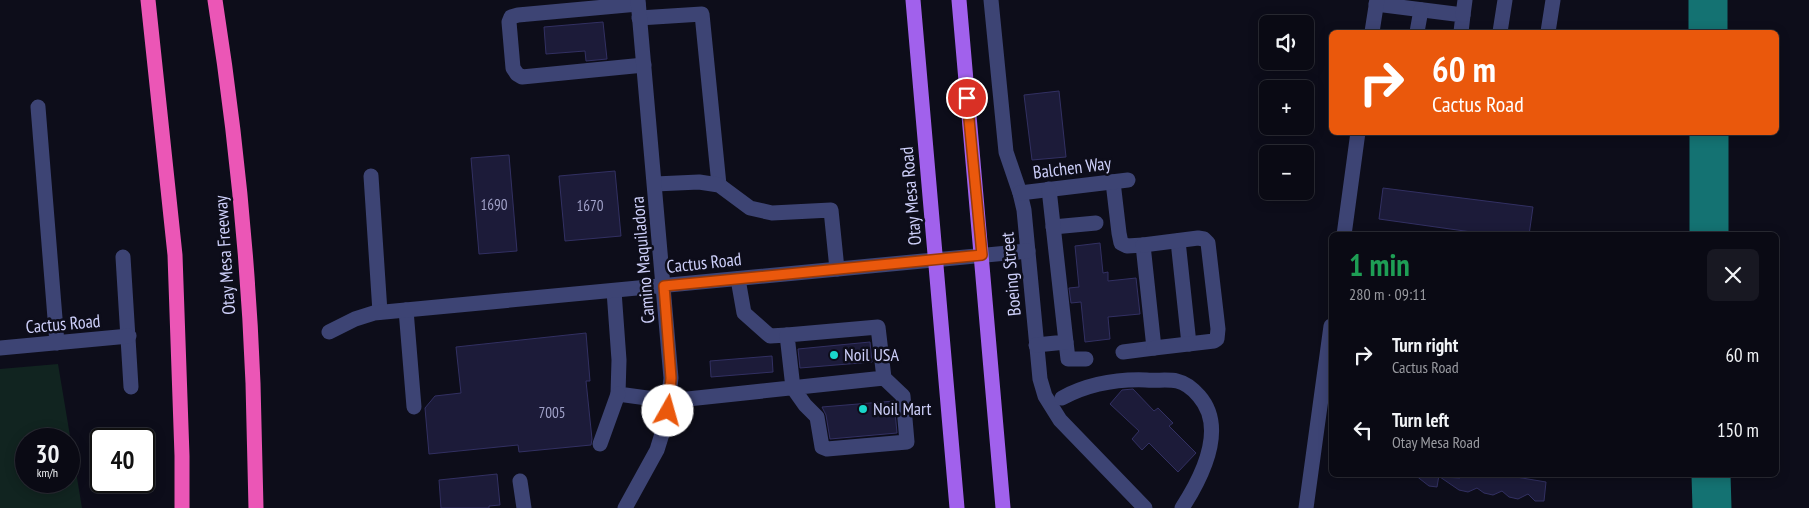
<!DOCTYPE html>
<html lang="en">
<head>
<meta charset="utf-8">
<style>
  body { margin:0; font-family:"PT Sans Narrow",sans-serif; background:#181822; color:#f1f3f6; height:100vh; display:flex; flex-direction:column; font-size:19px; white-space:nowrap }
  * { box-sizing:border-box; margin:0 }
  p { font-size:16px; color:#999aa0 }
  .icon { flex:none; width:28px; height:28px; fill:none; stroke:currentColor; stroke-width:2; stroke-linecap:round; stroke-linejoin:round }
  .map { position:relative; flex:1; overflow:hidden }
  .side { position:absolute; left:1329px; top:232px; width:450px; height:245px; display:flex; flex-direction:column; background:#0a0a14; border-radius:8px; box-shadow:0 2px 12px #0003,0 0 0 1px #2a2b34 }
  .side>* { flex:none }
  .guide { position:absolute; left:1329px; top:30px; width:450px; height:105px; border-radius:8px; box-shadow:0 2px 12px #0003,0 0 0 1px #2a2b34; background:#ea580c; color:#fff; overflow:hidden }
  .controls { position:absolute; left:1259px; top:15px; display:grid; gap:10px }
  .controls a { display:grid; place-items:center; width:55px; height:55px; border-radius:8px; background:#0a0a14; box-shadow:0 2px 12px #0003,0 0 0 1px #2a2b34; font-size:25px }
  .speed { position:absolute; left:15px; top:428px; display:flex; gap:10px; font-size:25px; font-weight:700; text-align:center }
  .speed>* { display:grid; place-content:center; width:65px; height:65px; border-radius:50%; background:#0a0a14; box-shadow:0 2px 12px #0003,0 0 0 1px #2a2b34; line-height:1 }
  .speed small { font-size:12px; font-weight:400 }
  .speed .limit { border:2px solid #111; border-radius:8px; background:#fff; color:#111 }
  .pin { position:absolute; display:grid; place-items:center; width:42px; height:42px; color:#fff; margin:-21px; border:2px solid #fff; border-radius:50%; box-shadow:0 1px 5px #0007 }
  .me { position:absolute; width:55px; margin:-28px; rotate:7deg; stroke-linejoin:round; filter:drop-shadow(0 0 4px #0008) }
  .turn { display:flex; align-items:center; gap:18px; height:105px; padding:0 20px; font-size:22px }
  .turn .icon { width:65px; height:65px; stroke-width:2.5 }
  .turn b { display:block; font-size:35px; line-height:42px }
  .round { display:grid; place-items:center; flex:none; width:52px; height:52px; border-radius:8px; background:#181822 }
  .summary { display:flex; align-items:center; justify-content:space-between; height:85px; padding:0 20px }
  h1 { font-size:30px; font-weight:700; line-height:38px; color:#1e9e55 }
  ul { padding:0; list-style:none }
  li { display:flex; align-items:center; gap:15px; height:75px; padding:0 20px }
  li div { flex:1 }
  li b { display:block; font-size:19px }
  li em { font-style:normal }
  .map>svg:first-child { display:block }
  .green { fill:#112420; fill-rule:evenodd }
  .lines { fill:none; stroke-linecap:round; stroke-linejoin:round }
  .taxiway { stroke:#147272; stroke-width:39 }
  .building { fill:#1c1b39; stroke:#323062 }
  .minor { stroke:#3d4474; stroke-width:15 }
  .major { stroke:#a161ec; stroke-width:15 }
  .highway { stroke:#eb56b6; stroke-width:15 }
  .route-casing { stroke:#983908; stroke-width:12 }
  .route { stroke:#ea580c; stroke-width:9 }
  .poi-dot { fill:#1ad7cb; stroke:#0d0d1a; stroke-width:2 }
  .labels { text-anchor:middle; stroke-width:5; stroke-linejoin:round; paint-order:stroke }
  .number-label { font-size:15px; fill:#a1a2c9 }
  .street-label { font-size:18px; fill:#cdcff9; stroke:#0d0d1a }
  .poi-label { font-size:18px; fill:#cdcff9; stroke:#0d0d1a; text-anchor:start }
</style>
</head>
<body>
<div class="map">
<svg width="1809" height="508" viewBox="0 0 1809 508">
  <rect width="100%" height="100%" fill="#0d0d1a"/>
  <!-- green -->
  <path class="green" d="M58,364L82,508H0V369ZM26,439H69V481H26Z"/>
  <g class="lines">
    <!-- taxiway -->
    <g class="taxiway">
      <path d="M1708,0V32"/>
      <path d="M1709,132V235"/>
      <path d="M1711,475L1712,508"/>
    </g>
  </g>
  <!-- building -->
  <g class="building">
    <path d="M603,22L607,59L586,61L585,51L546,54L544,27Z"/>
    <path d="M1059,91L1066,157L1032,160L1024,95Z"/>
    <path d="M509,155L517,251L479,254L471,158Z"/>
    <path d="M615,171L621,236L565,241L559,176Z"/>
    <path d="M1383,188L1533,207L1529,235H1493L1379,219Z"/>
    <path d="M1100,243L1103,273L1108,272V281L1136,278L1140,314L1108,317L1110,339L1085,342L1081,302L1071,303L1069,288L1079,287L1075,246Z"/>
    <path d="M586,333L590,381H586L592,439L591,445L519,452L518,445L429,454L425,408L435,396L461,393L456,347Z"/>
    <path d="M870,342L872,362L800,368L798,349Z"/>
    <path d="M772,356L773,372L711,377L710,361Z"/>
    <path d="M1133,389L1154,411L1158,408L1173,423L1169,426L1196,453L1178,472L1149,443L1142,450L1132,439L1139,431L1110,404L1122,390Z"/>
    <path d="M894,401L897,433L830,439L826,415L822,407Z"/>
    <path d="M497,474L500,505L489,506V508H441L439,480Z"/>
    <path d="M1415,475H1439L1437,487L1429,486Z"/>
    <path d="M1460,475H1504L1546,482L1544,501H1535L1528,494L1518,499L1509,497L1502,491L1493,495L1484,493L1477,488L1468,492L1459,490L1440,477L1460,478Z"/>
  </g>
  <g class="lines">
    <!-- minor -->
    <g class="minor">
      <path d="M991,0L1006,152L1020,193L1024,210L1040,379L1045,396L1060,420L1145,508"/>
      <path d="M638,4L518,15L511,17L509,22L513,68L517,74L522,77L644,65"/>
      <path d="M1376,4L1463,15L1461,32"/>
      <path d="M1463,15L1465,0"/>
      <path d="M639,18L702,14L719,185"/>
      <path d="M1372,32L1377,0"/>
      <path d="M1417,32L1421,10"/>
      <path d="M1500,32L1505,0"/>
      <path d="M1548,32L1553,0"/>
      <path d="M38,107L57,343"/>
      <path d="M371,176L380,312"/>
      <path d="M1113,182L1119,233L1121,243L1127,246L1143,245L1154,348L1123,352"/>
      <path d="M655,184L699,182L719,185L750,208L772,213L831,210L837,269"/>
      <path d="M1020,193L1128,180"/>
      <path d="M1053,227L1096,223"/>
      <path d="M1344,235L1358,132"/>
      <path d="M1178,241L1189,344"/>
      <path d="M1143,245L1198,238L1204,239L1208,243L1218,329L1217,339L1214,341L1154,348"/>
      <path d="M123,257L131,387"/>
      <path d="M738,279L744,313L770,336L787,335"/>
      <path d="M614,291L619,360L618,394L669,401L884,378L878,327L787,335L793,388L805,405L817,417L822,447L827,449L907,442L903,396L884,378"/>
      <path d="M406,310L414,407"/>
      <path d="M329,332L355,319L374,313L1028,251"/>
      <path d="M1066,342L1068,359H1086"/>
      <path d="M1036,345L1066,342L1049,189"/>
      <path d="M0,348L129,336"/>
      <path d="M1062,398C1088,384 1117,379 1146,380C1156,381 1168,379 1177,381C1186,383 1193,389 1199,396C1227,428 1202,477 1182,508"/>
      <path d="M600,444L618,394"/>
      <path d="M520,481L524,508"/>
      <path d="M625,508L657,450L666,421L671,378L638,0"/>
      <path d="M1306,508L1331,326"/>
    </g>
    <!-- major -->
    <g class="major">
      <path d="M913,0L957,508"/>
      <path d="M959,0L1003,508"/>
    </g>
    <!-- highway -->
    <g class="highway">
      <path d="M148,0L175,255L182,456V508"/>
      <path d="M215,0C235,127 248,255 253,383C254,425 255,466 256,508"/>
    </g>
  </g>
  <g class="lines">
    <!-- route casing -->
    <g class="route-casing">
      <path id="route" d="M668,411L671,378L664,286L982,255L967,98"/>
    </g>
    <!-- route -->
    <use href="#route" class="route"/>
  </g>
  <!-- markers -->
  <g class="poi-dot">
    <circle cx="834" cy="355" r="5"/>
    <circle cx="863" cy="409" r="5"/>
  </g>
  <g class="labels">
    <!-- number labels -->
    <g class="number-label">
      <text x="494" y="210">1690</text>
      <text x="590" y="211">1670</text>
      <text x="552" y="418">7005</text>
    </g>
    <!-- street labels -->
    <g class="street-label">
      <text transform="translate(1072 168) rotate(-7)" y="6">Balchen Way</text>
      <text transform="translate(911 196) rotate(-95)" y="6">Otay Mesa Road</text>
      <text transform="translate(225 255) rotate(-94)" y="6">Otay Mesa Freeway</text>
      <text transform="translate(643 260) rotate(-95)" y="6">Camino Maquiladora</text>
      <text transform="translate(704 263) rotate(-6)" y="6">Cactus Road</text>
      <text transform="translate(1011 274) rotate(-95)" y="6">Boeing Street</text>
      <text transform="translate(63 324) rotate(-5)" y="6">Cactus Road</text>
    </g>
    <!-- poi labels -->
    <g class="poi-label">
      <text x="844" y="361">Noil USA</text>
      <text x="873" y="415">Noil Mart</text>
    </g>
  </g>
</svg>
<div class="controls">
<a><svg class="icon" aria-label="sound" viewBox="0 0 24 24"><path d="M4 9h4l5-4v14l-5-4H4zM17 9q2 3 0 6"/></svg></a>
<a>+</a>
<a>−</a>
</div>
<div class="speed"><div>30<small>km/h</small></div><div class="limit">40</div></div>
<div class="pin" style="left:967px;top:98px;background:#d93025"><svg class="icon" aria-label="arrive" viewBox="0 0 24 24"><path d="M6 21V4h12l-3 4 3 4H6"/></svg></div>
<svg class="me" style="left:668px;top:411px" viewBox="-20 -20 40 40"><circle r="19" fill="#fff"/><path d="M0-13L10 11 0 6-10 11z" fill="#ea580c"/></svg>
<div class="guide">
<div class="turn"><svg class="icon" aria-label="right" viewBox="0 0 24 24"><path d="M7 20v-9h11M14 6l5 5-5 5"/></svg><div><b>60 m</b>Cactus Road</div></div>
</div>
<section class="side">
<div class="summary"><div><h1>1 min</h1><p>280 m · 09:11</p></div><a class="round"><svg class="icon" aria-label="close" viewBox="0 0 24 24"><path d="M6 6l12 12M18 6L6 18"/></svg></a></div>
<ul>
<li><svg class="icon" aria-label="right" viewBox="0 0 24 24"><path d="M7 20v-9h11M14 6l5 5-5 5"/></svg><div><b>Turn right</b><p>Cactus Road</p></div><em>60 m</em></li>
<li><svg class="icon" aria-label="left" viewBox="0 0 24 24"><path d="M17 20v-9H6M10 6l-5 5 5 5"/></svg><div><b>Turn left</b><p>Otay Mesa Road</p></div><em>150 m</em></li>
</ul>
</section>
</div>
</body>
</html>
